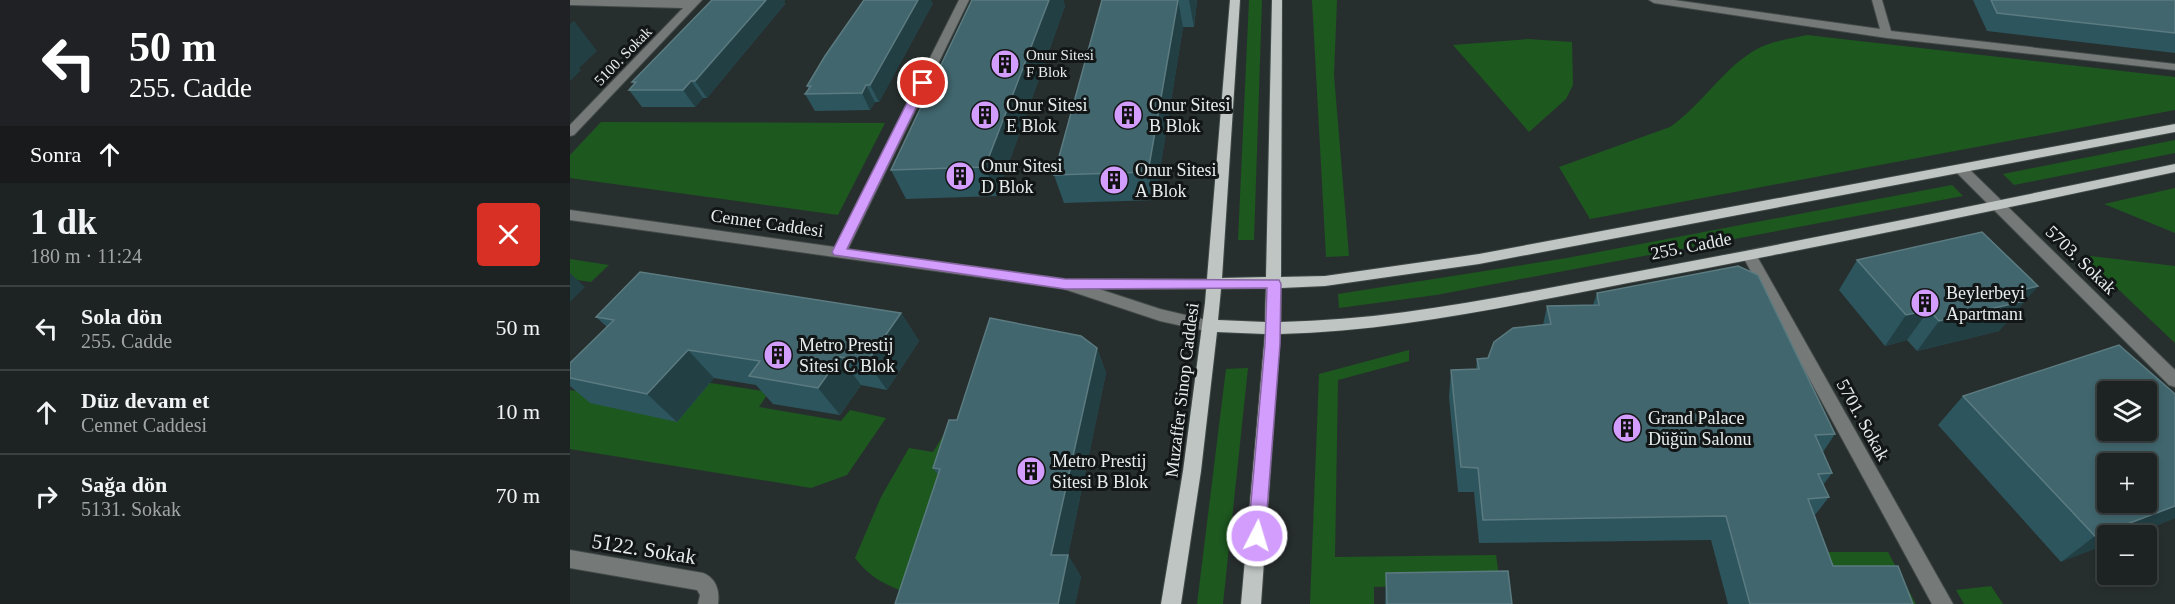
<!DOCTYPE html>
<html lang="tr">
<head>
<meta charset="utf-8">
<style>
  body { margin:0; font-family:Georgia,serif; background:#252b2a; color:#f1f3f6; height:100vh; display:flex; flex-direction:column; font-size:22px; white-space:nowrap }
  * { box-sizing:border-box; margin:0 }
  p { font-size:20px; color:#a0a4a5 }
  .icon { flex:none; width:33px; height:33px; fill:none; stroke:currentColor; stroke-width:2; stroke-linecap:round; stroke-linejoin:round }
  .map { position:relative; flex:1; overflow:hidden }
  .details { display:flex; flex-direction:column; background:#1d2322; width:570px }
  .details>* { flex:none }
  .hud { background:#202124; color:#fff; overflow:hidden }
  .fabs { position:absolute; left:1527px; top:381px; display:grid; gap:12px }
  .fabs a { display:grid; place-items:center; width:60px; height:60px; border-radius:6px; background:#1d2322; box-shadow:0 3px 9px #0003,0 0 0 2px #3b4040; font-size:30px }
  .pin { position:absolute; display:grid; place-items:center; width:51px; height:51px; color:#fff; margin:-26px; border:3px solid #fff; border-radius:50%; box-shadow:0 2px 6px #0007 }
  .me { position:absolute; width:66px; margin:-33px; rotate:5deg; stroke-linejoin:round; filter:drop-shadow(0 0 4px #0008) }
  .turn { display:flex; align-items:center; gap:21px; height:126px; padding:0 30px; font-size:27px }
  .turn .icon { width:78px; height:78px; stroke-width:2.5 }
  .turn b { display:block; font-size:42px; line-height:51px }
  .then { display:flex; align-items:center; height:57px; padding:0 30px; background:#0003; gap:12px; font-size:22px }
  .round { display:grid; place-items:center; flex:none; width:63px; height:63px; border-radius:6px; background:#252b2a }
  .summary { display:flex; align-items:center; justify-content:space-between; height:102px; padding:0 30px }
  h1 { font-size:36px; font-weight:800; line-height:45px }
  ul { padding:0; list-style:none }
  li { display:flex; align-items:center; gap:18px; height:84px; padding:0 30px; border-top:2px solid #3b4040 }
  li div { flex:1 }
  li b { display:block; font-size:22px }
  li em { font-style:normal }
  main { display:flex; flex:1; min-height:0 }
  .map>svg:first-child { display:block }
  .green { fill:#1d581f }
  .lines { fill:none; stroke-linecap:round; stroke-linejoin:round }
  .minor-casing { stroke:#424a49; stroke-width:2 }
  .major-casing { stroke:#424a49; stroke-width:2 }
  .minor { fill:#757977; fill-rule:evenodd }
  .major { fill:#bec5c2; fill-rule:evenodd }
  .wall { fill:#2d555e }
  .shaded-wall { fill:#223f44 }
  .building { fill:#41666d; stroke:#5b7b81; stroke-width:1.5; fill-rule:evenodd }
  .route { fill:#d29dfd; stroke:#8866a4; stroke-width:1.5 }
  .labels { text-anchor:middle; stroke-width:6; stroke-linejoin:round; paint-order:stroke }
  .far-poi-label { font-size:15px; fill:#e8eded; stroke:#121616; text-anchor:start }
  .far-street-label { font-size:15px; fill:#e8eded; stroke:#121616 }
  .poi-label { font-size:18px; fill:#e8eded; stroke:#121616; text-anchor:start }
  .street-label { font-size:18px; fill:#e8eded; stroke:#121616 }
  .near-street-label { font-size:21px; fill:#e8eded; stroke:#121616 }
</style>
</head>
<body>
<main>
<section class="details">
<div class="hud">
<div class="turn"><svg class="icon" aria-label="left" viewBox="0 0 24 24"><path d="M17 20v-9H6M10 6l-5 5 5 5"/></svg><div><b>50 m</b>255. Cadde</div></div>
<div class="then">Sonra<svg class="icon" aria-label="ahead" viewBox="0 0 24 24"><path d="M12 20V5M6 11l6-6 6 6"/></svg></div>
</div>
<div class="summary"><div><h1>1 dk</h1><p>180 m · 11:24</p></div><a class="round" style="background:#d93025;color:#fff"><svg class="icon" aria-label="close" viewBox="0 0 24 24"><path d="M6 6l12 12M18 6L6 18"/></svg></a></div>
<ul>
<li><svg class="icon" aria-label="left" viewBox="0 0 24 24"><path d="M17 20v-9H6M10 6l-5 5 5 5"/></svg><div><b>Sola dön</b><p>255. Cadde</p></div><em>50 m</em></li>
<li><svg class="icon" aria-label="ahead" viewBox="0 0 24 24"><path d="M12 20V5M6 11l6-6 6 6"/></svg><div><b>Düz devam et</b><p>Cennet Caddesi</p></div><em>10 m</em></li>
<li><svg class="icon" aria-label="right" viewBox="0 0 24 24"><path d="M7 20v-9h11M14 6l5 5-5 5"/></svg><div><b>Sağa dön</b><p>5131. Sokak</p></div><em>70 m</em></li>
</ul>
</section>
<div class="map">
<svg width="1605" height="604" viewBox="0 0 1605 604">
  <rect width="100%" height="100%" fill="#272f2e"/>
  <!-- green -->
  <g class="green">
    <path d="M679,0H692L684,240H668Z"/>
    <path d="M742,0H767L764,75L779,256L756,257Z"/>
    <path d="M1237,35L1605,77V110L1020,219L989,167L1100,127C1132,105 1153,68 1187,49C1202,41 1220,39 1237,35Z"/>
    <path d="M958,39L1002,42L1003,85L996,99L959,132L883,45Z"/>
    <path d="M31,122L298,123H315L268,215L0,178V155Z"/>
    <path d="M1605,140V153L1444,185L1433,174Z"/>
    <path d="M1382,185L1393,196L866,295L769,308L768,294L997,258Z"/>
    <path d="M1605,188V233L1534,204Z"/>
    <path d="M1512,255L1605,266V343Z"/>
    <path d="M0,259L39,265L21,282L0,279Z"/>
    <path d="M839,350V361L768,380L765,557L926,555L930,583L804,587V604H740L749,374Z"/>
    <path d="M31,366L199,392L189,407L271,421L280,410L316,418L277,475L241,488L0,449V390L6,391Z"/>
    <path d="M678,368L653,604H627L656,369Z"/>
    <path d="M381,423H404L332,591C311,583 298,575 285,558L311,497L339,448L363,452Z"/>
    <path d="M1223,552H1318L1346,604H1320L1232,579Z"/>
    <path d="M1421,586L1433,604H1394L1386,590Z"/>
  </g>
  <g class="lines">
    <!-- minor casing -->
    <g class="minor-casing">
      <g id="minor">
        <path d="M0,0H132L4,135L0,136V125L113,8L0,5Z"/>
        <path d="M389,0H399L278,249L495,279H645L650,280L652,284L650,288L645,289H529L590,309L645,322L648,326L645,330L640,332L590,321L494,289L0,220V210L265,247Z"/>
        <path d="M1079,0H1104L1310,29L1302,0H1312L1321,31L1605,64V70L1317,38L1084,3Z"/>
        <path d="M1391,165L1396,166L1605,370V387L1599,385L1386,172L1384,169Z"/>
        <path d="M1179,250L1184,251L1383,604H1362L1172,255Z"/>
        <path d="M0,550L133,573C146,578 150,591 148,604H128L130,595L127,590L0,568Z"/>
      </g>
    </g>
    <!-- major casing -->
    <g class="major-casing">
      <path id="major" d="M660,0H670L652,278L696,277L702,0H712L711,277L755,276L909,254L1605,124V132L909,264L755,286L711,288V322C828,320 944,294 1059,273C1241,239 1423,202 1605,164V172C1423,211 1241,249 1058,283C944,305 828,331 710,334L691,604H671L695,334L647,332L631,471L611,604H591L613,471L635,303ZM696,288L695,322L648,320L651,289Z"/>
    </g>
    <!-- minor -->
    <use href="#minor" class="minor"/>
    <!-- major -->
    <use href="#major" class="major"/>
  </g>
  <!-- wall -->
  <g class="wall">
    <path d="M142,0H215L214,1L215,4L137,98H133L125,107H72L59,90L64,84L62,82Z"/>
    <path d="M402,0H493L495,6L427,196L336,199L321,170Z"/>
    <path d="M532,0H627L624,27H613L585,200L494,203L484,175Z"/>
    <path d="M1403,0H1605V53L1417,31Z"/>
    <path d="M363,3L309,102H305L300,110L245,111L235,94L239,89L237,86Z"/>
    <path d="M1287,260L1468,286L1429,331L1347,351L1337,340L1315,346L1269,290Z"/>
    <path d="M1027,293L1265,434L1253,452L1262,473L1253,485L1259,497L1245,515L1263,566L1343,604H1158L1141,540L909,543L904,492H888L879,397L881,370L906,369L907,359L918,358L973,325L977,306L1023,305Z"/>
    <path d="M331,313L349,341L317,390L291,385L270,415L203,404L186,385L144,378L107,422L20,403L0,386V363L37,327L26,317Z"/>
    <path d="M527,348L536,373L498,555L511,577L505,604H325L368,475L363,468L387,420Z"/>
    <path d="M1393,396L1605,518L1560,536H1538L1491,562L1368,425Z"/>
    <path d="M816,573L942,604H815Z"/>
  </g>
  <!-- shaded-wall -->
  <g class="shaded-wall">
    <path d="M196,0H215L214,1L215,4L137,98L125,81Z"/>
    <path d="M348,0H361L363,3L309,102L300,85Z"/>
    <path d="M479,0H493L495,6L427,196L415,167Z"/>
    <path d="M608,0L613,27L585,200L578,172Z"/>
    <path d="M619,0H627L624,27Z"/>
    <path d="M4,21L27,51L9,68L11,70L0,81V24Z"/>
    <path d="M121,81L133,98L125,107L113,90Z"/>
    <path d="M296,85L305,102L300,110L292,93Z"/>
    <path d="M0,273L15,287L0,302Z"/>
    <path d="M1468,286L1429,331L1347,351L1369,321L1445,292Z"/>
    <path d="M1359,310L1337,340L1315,346L1336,315Z"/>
    <path d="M331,313L349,341L317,390L297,362Z"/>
    <path d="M527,348L536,373L498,555L511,577L505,604H488L481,555Z"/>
    <path d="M118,350L144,378L107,422L77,394Z"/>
    <path d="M270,357L291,385L270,415L248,388Z"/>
    <path d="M1605,506V518L1560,536H1538V544L1491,562L1525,536Z"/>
  </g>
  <!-- building -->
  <g class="building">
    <path d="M142,0H196L125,81H121L113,90H59L66,82H62Z"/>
    <path d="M294,0H348L300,85H296L292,93L235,94L241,86H237L255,56Z"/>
    <path d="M402,0H479L415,167L321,170Z"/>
    <path d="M532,0H608L578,172L484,175Z"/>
    <path d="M1421,0H1605V33L1427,13Z"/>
    <path d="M1412,232L1468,286L1445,292L1454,301L1369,321L1359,310L1336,315L1287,260Z"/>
    <path d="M1168,266L1188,275L1265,434L1245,435L1262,473L1248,474L1259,497L1238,499L1263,566H1328L1343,604H1180L1156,516L913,520L908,468L891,467L881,370L909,369L907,359L918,358L924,342L943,328L981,324L977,306L1029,305L1027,293Z"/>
    <path d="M70,272L331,313L297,362L270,357L248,388L179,376L190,361L118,350L77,394L0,378V363L44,320L26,317Z"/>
    <path d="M420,318L511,336L527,348L481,555H498L488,604H325L370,469L363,468L379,420H387Z"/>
    <path d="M1549,345L1605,394V506L1525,536L1393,396ZM1538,392H1576V430H1538ZM1538,464H1576V502H1538Z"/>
    <path d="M938,571L942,604H817L816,573Z"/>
  </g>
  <!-- route -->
  <path class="route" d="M353,80L358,83L277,249L495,279L709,280L711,284L710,344L695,536L692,542L687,544L681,542L678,536L695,344L697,288L495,289L264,255L262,252L347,83Z"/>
  <!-- icons -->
  <defs>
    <g id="building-disc" transform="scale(1.5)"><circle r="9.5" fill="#d29dfd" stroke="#121616"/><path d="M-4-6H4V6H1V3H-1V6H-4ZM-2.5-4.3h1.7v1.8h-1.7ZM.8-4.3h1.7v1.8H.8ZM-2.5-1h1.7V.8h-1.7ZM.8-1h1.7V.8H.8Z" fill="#111"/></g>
  </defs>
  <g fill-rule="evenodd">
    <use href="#building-disc" x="435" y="64"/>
    <use href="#building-disc" x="415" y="115"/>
    <use href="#building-disc" x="558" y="115"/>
    <use href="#building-disc" x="390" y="176"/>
    <use href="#building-disc" x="544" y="180"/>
    <use href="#building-disc" x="1355" y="303"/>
    <use href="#building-disc" x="208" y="355"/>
    <use href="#building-disc" x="1057" y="428"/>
    <use href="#building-disc" x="461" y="471"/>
  </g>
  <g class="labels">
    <!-- far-poi labels -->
    <g class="far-poi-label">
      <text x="456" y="60">Onur Sitesi<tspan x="456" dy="17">F Blok</tspan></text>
    </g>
    <!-- far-street labels -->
    <g class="far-street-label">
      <text transform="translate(53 56) rotate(-46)" y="5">5100. Sokak</text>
    </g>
    <!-- poi labels -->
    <g class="poi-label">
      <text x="436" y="111">Onur Sitesi<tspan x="436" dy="21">E Blok</tspan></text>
      <text x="579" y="111">Onur Sitesi<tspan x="579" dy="21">B Blok</tspan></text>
      <text x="411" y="172">Onur Sitesi<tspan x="411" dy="21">D Blok</tspan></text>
      <text x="565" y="176">Onur Sitesi<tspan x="565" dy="21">A Blok</tspan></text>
      <text x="1376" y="299">Beylerbeyi<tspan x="1376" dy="21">Apartmanı</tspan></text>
      <text x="229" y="351">Metro Prestij<tspan x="229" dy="21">Sitesi C Blok</tspan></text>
      <text x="1078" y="424">Grand Palace<tspan x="1078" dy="21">Düğün Salonu</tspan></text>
      <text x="482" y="467">Metro Prestij<tspan x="482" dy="21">Sitesi B Blok</tspan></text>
    </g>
    <!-- street labels -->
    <g class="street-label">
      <text transform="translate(197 223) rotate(8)" y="6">Cennet Caddesi</text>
      <text transform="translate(1121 246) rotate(-11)" y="6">255. Cadde</text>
      <text transform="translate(1511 260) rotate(44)" y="6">5703. Sokak</text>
      <text transform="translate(612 390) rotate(-83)" y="6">Muzaffer Sinop Caddesi</text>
      <text transform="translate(1293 420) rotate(61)" y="6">5701. Sokak</text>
    </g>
    <!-- near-street labels -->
    <g class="near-street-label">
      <text transform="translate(74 549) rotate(9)" y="7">5122. Sokak</text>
    </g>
  </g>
</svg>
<div class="fabs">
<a><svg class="icon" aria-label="layers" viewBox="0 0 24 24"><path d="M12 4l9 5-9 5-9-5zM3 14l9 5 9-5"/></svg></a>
<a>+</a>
<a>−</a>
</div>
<div class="pin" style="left:353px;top:83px;background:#d93025"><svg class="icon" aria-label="arrive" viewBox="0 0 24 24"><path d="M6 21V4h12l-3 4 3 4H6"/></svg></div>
<svg class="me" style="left:687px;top:536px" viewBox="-20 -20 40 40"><circle r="17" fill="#d29dfd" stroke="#fff" stroke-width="3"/><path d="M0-11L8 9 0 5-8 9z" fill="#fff"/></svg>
</div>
</main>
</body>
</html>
